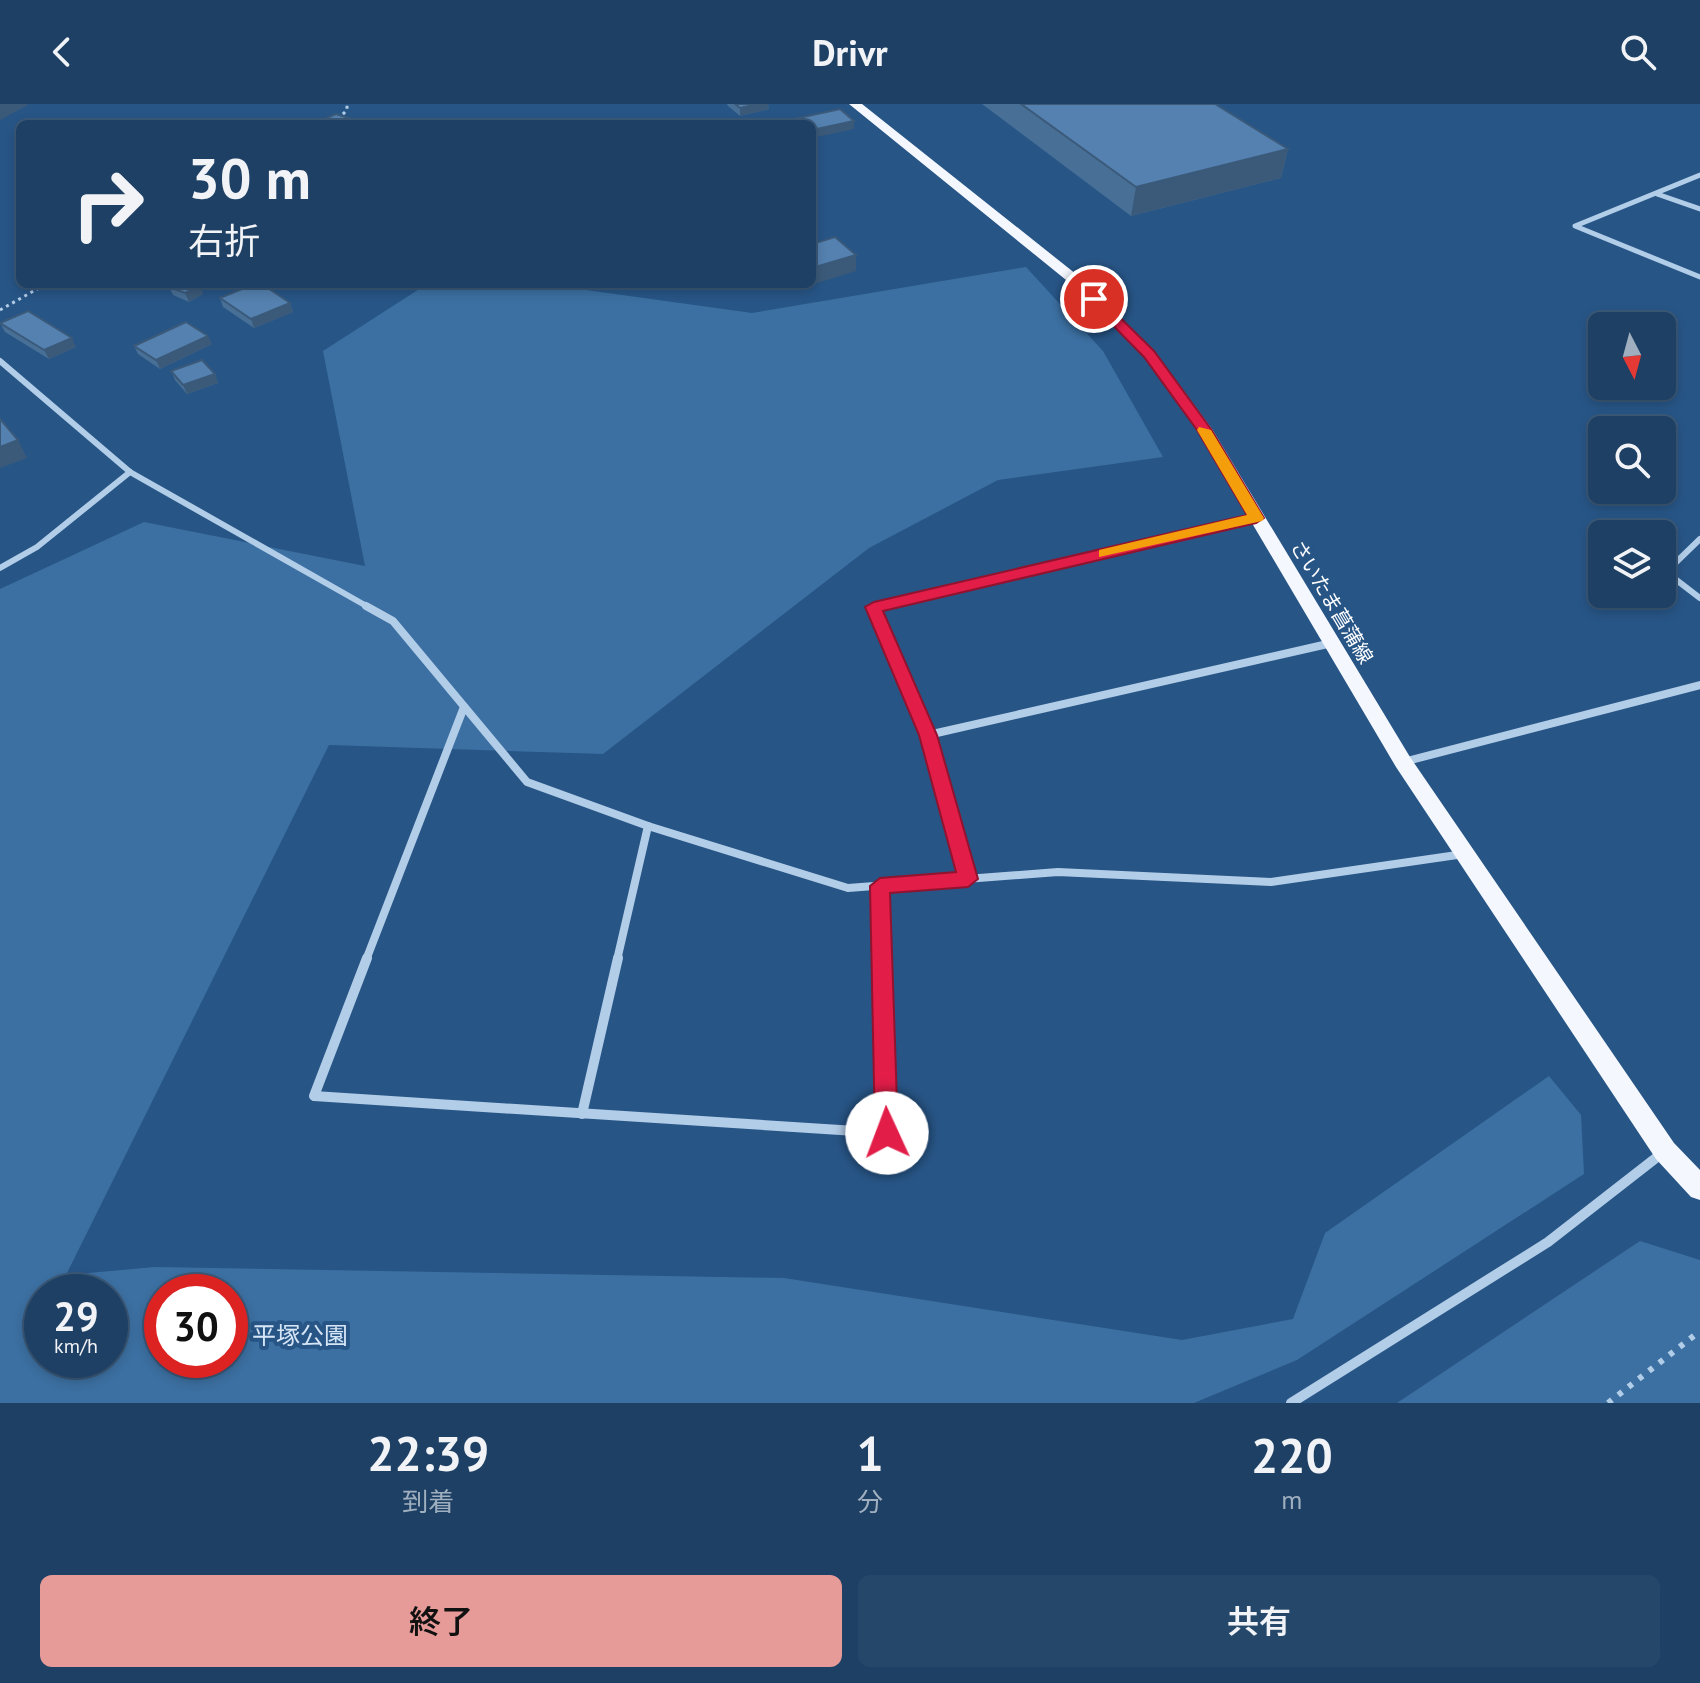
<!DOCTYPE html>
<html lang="ja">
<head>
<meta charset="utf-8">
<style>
  body { margin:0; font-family:"PT Sans","Noto Sans JP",sans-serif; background:#25476a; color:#f1f3f6; height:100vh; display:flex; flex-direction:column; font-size:30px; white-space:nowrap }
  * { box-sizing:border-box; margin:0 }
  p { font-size:26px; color:#a0afbf }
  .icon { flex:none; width:44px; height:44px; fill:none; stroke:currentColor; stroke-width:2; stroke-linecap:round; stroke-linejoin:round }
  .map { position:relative; height:1299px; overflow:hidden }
  .details { display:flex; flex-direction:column; background:#1d4064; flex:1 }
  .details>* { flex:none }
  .guide { position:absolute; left:16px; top:16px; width:800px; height:168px; border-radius:12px; box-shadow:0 4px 12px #0003,0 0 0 2px #3b5978; background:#1d4064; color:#f1f3f6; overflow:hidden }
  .needle { width:52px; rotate:174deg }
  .buttons { position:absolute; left:1588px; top:208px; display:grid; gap:16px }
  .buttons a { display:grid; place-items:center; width:88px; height:88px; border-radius:12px; background:#1d4064; box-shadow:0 4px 12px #0003,0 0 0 2px #3b5978; font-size:40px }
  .speed { position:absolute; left:24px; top:1170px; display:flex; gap:16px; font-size:40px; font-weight:700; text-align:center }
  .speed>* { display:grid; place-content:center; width:104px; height:104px; border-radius:50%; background:#1d4064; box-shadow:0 4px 12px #0003,0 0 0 2px #3b5978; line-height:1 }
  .speed small { font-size:20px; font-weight:400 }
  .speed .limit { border:12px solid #d22; background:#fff; color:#111 }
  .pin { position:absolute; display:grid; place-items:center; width:68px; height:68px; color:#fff; margin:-34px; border:4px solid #fff; border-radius:50%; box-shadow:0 2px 8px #0007 }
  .me { position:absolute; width:88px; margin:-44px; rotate:358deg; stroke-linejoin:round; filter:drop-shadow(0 0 6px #0008) }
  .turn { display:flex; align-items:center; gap:28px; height:168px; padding:0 40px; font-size:36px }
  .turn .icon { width:104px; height:104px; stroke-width:2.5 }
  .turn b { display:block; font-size:56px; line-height:68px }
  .eta { display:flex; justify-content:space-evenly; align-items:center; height:136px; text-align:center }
  .eta b { font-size:48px; font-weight:600; line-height:56px }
  .cta { display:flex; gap:16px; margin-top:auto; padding:16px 40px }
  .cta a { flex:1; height:92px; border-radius:12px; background:#e69b98; color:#111; font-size:32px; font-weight:600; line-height:92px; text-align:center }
  .cta a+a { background:#25476a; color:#f1f3f6 }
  header { display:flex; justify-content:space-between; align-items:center; height:104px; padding:0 40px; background:#1d4064; font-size:36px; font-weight:600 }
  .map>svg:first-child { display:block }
  .green { fill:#3c70a2; fill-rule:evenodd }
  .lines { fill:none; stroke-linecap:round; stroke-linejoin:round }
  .path-far1 { stroke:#b2cde8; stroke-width:3; stroke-dasharray:3 4; stroke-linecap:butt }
  .path { stroke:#b2cde8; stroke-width:6; stroke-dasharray:5 8; stroke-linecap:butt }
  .minor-far3 { stroke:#b2cde8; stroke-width:5 }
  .minor-far2 { stroke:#b2cde8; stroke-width:6 }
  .minor-far1 { stroke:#b2cde8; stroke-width:8 }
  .minor { stroke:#b2cde8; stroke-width:10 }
  .primary { fill:#f4f8fe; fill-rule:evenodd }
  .wall { fill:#486f96 }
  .shaded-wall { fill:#3b5a7a }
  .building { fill:#5481af; stroke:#3b5a7a; stroke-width:2 }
  .route { fill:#e11d48; stroke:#92132f; stroke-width:2 }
  .slow { fill:#f59e0b }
  .labels { text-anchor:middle; stroke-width:8; stroke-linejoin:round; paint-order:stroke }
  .street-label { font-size:20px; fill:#fff; stroke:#275586 }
  .near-park-label { font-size:24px; fill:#d6e6f6; stroke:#275586 }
</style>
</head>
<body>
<header><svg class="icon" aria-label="back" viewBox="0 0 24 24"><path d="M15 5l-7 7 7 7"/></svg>Drivr<svg class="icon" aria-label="search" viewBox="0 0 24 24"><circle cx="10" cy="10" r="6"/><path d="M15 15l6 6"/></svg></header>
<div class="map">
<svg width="1700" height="1299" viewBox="0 0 1700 1299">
  <rect width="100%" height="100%" fill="#275586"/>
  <!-- green -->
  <g class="green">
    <path d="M1026,163L1103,247L1163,353L998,376L869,444L603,650L329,641L66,1171L155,1163L784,1174L1182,1236L1293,1215L1325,1129L1549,972L1581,1011L1584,1070L1297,1256L1194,1299H0V485L144,418L365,462L323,247L427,180H543L752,209ZM42,1188H110V1256H42ZM162,1188H230V1256H162Z"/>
    <path d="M1640,1137L1700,1156V1299H1397Z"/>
  </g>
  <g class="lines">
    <!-- path-far1 -->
    <g class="path-far1">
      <path d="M333,20L347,6V0"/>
      <path d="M0,206L46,180"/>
    </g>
    <!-- path -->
    <path class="path" d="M1608,1299L1700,1227"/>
    <!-- minor-far3 -->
    <g class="minor-far3">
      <path d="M1700,71L1575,122L1700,173"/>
      <path d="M1657,90L1700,105"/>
    </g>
    <!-- minor-far2 -->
    <g class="minor-far2">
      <path d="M0,257L130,368L370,504"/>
      <path d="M1700,435L1666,468L1700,494"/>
      <path d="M0,464L37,443L130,368"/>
      <path d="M874,504L1256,414"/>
    </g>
    <!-- minor-far1 -->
    <g class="minor-far1">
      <path d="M366,502L393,517L527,678L648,722L848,784L1058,768L1271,778L1464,750"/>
      <path d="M879,502L874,503L928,631L968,775"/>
      <path d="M928,631L1332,539"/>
      <path d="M1403,658L1700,581"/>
      <path d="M880,782L882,856"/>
      <path d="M366,856L464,603"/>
      <path d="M617,856L648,722"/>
    </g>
    <!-- minor -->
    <g class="minor">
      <path d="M367,854L314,992L887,1029L882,854"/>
      <path d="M582,1010L618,854"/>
      <path d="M1291,1299L1548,1138L1661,1050"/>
    </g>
    <!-- primary -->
    <path class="primary" d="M849,0H862L1081,174L1154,247L1212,325L1410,653L1674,1039L1700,1066V1096L1691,1093L1656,1055L1396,663L1197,326L1144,253L1071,180Z"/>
  </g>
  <!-- wall -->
  <g class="wall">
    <path d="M727,0H768L769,5L740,12L728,2Z"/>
    <path d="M982,0H1215L1288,45L1281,74L1131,112Z"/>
    <path d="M199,181L203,190L189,198L173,191L169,183Z"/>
    <path d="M220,194L290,199L293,208L254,224L223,203Z"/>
    <path d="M0,219L76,243L49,255L5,228Z"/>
    <path d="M212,240L160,265L138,250L134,242Z"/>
    <path d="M171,267L215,270L218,279L187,290L175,276Z"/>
  </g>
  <!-- shaded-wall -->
  <g class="shaded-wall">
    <path d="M0,0H27L28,1L0,16Z"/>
    <path d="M757,0H768L769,5L740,12V4Z"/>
    <path d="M854,17V25L812,34V26Z"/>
    <path d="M1288,45L1281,74L1131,112L1136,83Z"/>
    <path d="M856,151V167L795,186V180H812V164Z"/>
    <path d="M199,181L203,190L189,198L185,189Z"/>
    <path d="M290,199L293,208L254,224L251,215Z"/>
    <path d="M208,232L212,240L160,265L156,256Z"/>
    <path d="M72,234L76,243L49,255L44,246Z"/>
    <path d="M215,270L218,279L187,290L183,281Z"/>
    <path d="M18,336L27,354L0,364V343Z"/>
  </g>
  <!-- building -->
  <g class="building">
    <path d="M735,0H757L740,4Z"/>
    <path d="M1021,0H1215L1288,45L1136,83Z"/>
    <path d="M840,5L854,17L812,26V20H800L794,15Z"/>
    <path d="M336,10L367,20H323L318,18Z"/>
    <path d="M835,133L856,151L812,164V140Z"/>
    <path d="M174,180H197L199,181L185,189L169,183Z"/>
    <path d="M254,180H262L290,199L251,215L220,194Z"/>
    <path d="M28,207L72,234L44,246L0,219Z"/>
    <path d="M186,218L208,232L156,256L134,242Z"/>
    <path d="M202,256L215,270L183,281L171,267Z"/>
    <path d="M0,315L18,336L0,343Z"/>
  </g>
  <!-- route -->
  <path class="route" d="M1090,193H1099L1154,247L1211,325L1264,414L1256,419L883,507L937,631L978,775L968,783L890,789L898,1029L895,1037L887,1040L879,1037L875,1029L870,782L880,774L956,768L919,631L865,503L874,498L1247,411L1197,326L1144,253L1090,198Z"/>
  <!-- slow -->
  <path class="slow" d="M1199,323L1211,326L1264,414L1262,417L1099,453V446L1247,411L1197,326Z"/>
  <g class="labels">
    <!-- street labels -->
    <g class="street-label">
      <text transform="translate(1332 498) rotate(59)" y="7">さいたま菖蒲線</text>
    </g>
    <!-- near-park labels -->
    <g class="near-park-label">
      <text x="300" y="1240">平塚公園</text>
    </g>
  </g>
</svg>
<div class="buttons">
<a><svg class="needle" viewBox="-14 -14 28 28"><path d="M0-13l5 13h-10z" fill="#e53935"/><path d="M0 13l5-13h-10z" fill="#a0afbf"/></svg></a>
<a><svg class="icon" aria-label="search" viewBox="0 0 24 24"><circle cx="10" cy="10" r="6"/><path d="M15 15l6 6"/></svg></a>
<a><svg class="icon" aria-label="layers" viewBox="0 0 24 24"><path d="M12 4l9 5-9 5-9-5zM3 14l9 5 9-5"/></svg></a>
</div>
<div class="speed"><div>29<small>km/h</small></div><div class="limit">30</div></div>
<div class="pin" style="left:1094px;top:195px;background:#d93025"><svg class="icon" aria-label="arrive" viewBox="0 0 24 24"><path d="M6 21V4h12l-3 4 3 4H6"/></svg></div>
<svg class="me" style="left:887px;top:1029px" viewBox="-20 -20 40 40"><circle r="19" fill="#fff"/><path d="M0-13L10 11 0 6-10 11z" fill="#e11d48"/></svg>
<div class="guide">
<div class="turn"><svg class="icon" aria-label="right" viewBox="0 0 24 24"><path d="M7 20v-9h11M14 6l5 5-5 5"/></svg><div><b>30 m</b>右折</div></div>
</div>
</div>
<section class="details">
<div class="eta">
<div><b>22:39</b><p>到着</p></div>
<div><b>1</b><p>分</p></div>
<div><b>220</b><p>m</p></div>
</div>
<div class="cta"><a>終了</a><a>共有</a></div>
</section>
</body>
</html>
